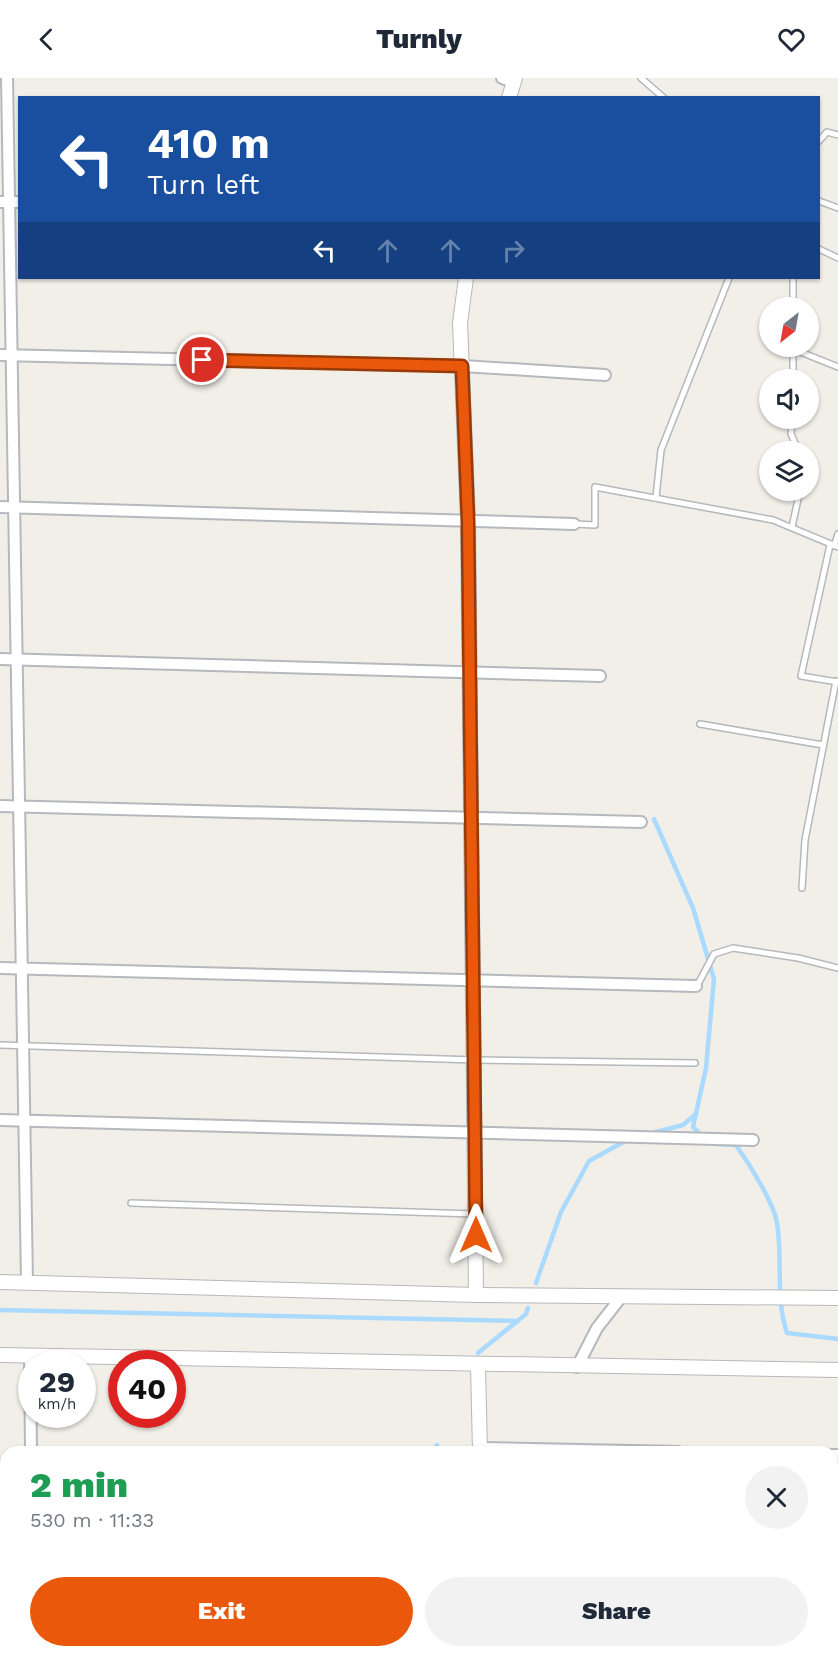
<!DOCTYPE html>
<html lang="en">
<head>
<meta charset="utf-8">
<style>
  body { margin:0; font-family:"Work Sans",sans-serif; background:#f2f2f3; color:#1f2937; height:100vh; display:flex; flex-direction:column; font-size:22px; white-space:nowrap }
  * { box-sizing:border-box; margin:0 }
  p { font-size:20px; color:#747a83 }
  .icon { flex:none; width:33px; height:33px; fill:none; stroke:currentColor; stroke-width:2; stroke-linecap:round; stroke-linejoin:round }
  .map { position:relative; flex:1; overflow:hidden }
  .side { position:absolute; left:0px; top:1368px; width:838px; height:212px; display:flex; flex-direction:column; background:#fff; border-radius:18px 18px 0 0; box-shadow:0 2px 4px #0004 }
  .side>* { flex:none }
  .banner { position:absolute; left:18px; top:18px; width:802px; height:183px; border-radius:0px; box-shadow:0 2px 4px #0004; background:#1a4fa0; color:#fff; overflow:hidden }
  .needle { width:39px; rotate:211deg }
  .controls { position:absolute; left:759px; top:219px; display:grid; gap:12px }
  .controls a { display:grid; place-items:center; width:60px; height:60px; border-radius:50%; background:#fff; box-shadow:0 2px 4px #0004; font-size:30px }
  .speed { position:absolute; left:18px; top:1272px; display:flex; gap:12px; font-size:30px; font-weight:700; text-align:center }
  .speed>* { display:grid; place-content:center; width:78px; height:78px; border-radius:50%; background:#fff; box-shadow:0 2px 4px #0004; line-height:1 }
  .speed small { font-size:15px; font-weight:400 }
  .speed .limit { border:9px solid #d22; background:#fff; color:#111 }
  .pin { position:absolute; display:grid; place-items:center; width:51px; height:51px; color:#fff; margin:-26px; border:3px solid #fff; border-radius:50%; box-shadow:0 2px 6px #0007 }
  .me { position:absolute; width:66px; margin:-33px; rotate:0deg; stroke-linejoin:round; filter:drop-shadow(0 0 4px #0008) }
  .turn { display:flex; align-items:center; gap:21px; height:126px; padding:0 30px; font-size:27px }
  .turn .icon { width:78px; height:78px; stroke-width:2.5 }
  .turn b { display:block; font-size:42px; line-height:51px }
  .lanes { display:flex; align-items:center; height:57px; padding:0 30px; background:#0003; justify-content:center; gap:30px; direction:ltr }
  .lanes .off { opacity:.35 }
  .round { display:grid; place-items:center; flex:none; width:63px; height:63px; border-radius:32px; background:#f2f2f3 }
  .summary { display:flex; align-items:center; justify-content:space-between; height:102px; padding:0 30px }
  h1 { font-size:36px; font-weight:800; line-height:45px; color:#1e9e55 }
  .action { display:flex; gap:12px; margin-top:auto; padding:12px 30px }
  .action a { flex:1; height:69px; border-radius:36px; background:#ea580c; color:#fff; font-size:24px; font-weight:800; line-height:69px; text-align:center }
  .action a+a { background:#f2f2f3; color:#1f2937 }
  header { display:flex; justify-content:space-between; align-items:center; height:78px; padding:0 30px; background:#fff; font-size:27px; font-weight:800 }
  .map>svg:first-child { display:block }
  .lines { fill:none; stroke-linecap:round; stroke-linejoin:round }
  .stream { stroke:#aadaff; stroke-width:4.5 }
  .service-casing { stroke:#b5b8bc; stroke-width:8 }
  .minor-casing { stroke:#b5b8bc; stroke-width:14 }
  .tertiary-casing { stroke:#b5b8bc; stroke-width:16 }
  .path { stroke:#9cc7a9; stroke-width:2; stroke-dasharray:6 3; stroke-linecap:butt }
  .service { stroke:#fff; stroke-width:5 }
  .minor { stroke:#fff; stroke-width:10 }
  .tertiary { stroke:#fff; stroke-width:14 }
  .route-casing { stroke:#983908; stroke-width:15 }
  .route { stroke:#ea580c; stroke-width:10 }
</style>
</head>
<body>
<header><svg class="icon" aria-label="back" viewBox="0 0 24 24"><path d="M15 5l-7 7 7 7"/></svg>Turnly<svg class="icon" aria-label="heart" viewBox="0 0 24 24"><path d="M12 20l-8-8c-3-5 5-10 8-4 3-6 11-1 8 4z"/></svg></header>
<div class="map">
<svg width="838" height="1579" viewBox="0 0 838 1579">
  <rect width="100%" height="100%" fill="#f1efe8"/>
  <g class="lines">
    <!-- stream -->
    <g class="stream">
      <path d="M654,741L693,830L714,901L706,990L693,1049L702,1058"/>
      <path d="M652,1055L683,1047L696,1036"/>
      <path d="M716,1066L736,1067C748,1084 774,1125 777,1145C783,1181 775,1220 787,1255L838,1261"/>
      <path d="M536,1205L561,1134L589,1083L627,1062"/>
      <path d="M0,1232L518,1243"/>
      <path d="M478,1275L526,1236L528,1230"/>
      <path d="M434,1374L437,1367"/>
      <path d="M308,1579L310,1574"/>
    </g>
    <!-- service casing -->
    <g class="service-casing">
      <g id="service">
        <path d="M641,0L664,20"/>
        <path d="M819,63L827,54L838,57"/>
        <path d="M819,123L838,130"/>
        <path d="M819,171L838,180"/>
        <path d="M793,230V200"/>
        <path d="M793,270V302"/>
        <path d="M793,271L838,289"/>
        <path d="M792,340L791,356L799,374"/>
        <path d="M656,419L661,372L729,200"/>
        <path d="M574,446L595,447V409L773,442L838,469"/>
        <path d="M792,449L800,412"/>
        <path d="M830,467L801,598L838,604"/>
        <path d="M834,468L838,456"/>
        <path d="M700,646L823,667"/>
        <path d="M802,810L805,762L836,603"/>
        <path d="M697,908L714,876L733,870L798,880L838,890"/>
        <path d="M0,967L475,982L695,985"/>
        <path d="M131,1125L474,1136"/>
      </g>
    </g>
    <!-- minor casing -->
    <g class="minor-casing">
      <g id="minor">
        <path d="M7,0L27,1204"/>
        <path d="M502,0L514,4"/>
        <path d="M0,124H20"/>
        <path d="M0,277L463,288L605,297"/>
        <path d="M0,429L574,446"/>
        <path d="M0,581L600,598"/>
        <path d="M0,728L641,744"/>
        <path d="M0,890L696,908"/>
        <path d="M0,1042L753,1062"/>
        <path d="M30,1278L31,1374"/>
        <path d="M577,1289L597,1250L622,1218"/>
        <path d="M480,1370L678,1374"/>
        <path d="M832,1377H838"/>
        <path d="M0,1429H6"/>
        <path d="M832,1450H838"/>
        <path d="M34,1574V1579"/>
      </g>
    </g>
    <!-- tertiary casing -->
    <g class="tertiary-casing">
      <g id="tertiary">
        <path d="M509,20L515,0"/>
        <path d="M466,200L460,245L468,443L476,1217"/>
        <path d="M0,1204L476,1217L838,1220"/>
        <path d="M0,1277L838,1292"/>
        <path d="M478,1288L480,1374"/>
        <path d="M485,1574V1579"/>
      </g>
    </g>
    <!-- path -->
    <path class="path" d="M832,1528H838"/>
    <!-- service -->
    <use href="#service" class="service"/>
    <!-- minor -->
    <use href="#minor" class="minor"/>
    <!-- tertiary -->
    <use href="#tertiary" class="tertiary"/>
  </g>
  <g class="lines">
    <!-- route casing -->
    <g class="route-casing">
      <path id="route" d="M202,282L462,288L468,443L476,1157"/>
    </g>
    <!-- route -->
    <use href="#route" class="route"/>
  </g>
</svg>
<div class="controls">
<a><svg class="needle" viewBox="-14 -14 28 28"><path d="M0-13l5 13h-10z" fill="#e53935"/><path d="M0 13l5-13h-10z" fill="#747a83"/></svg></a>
<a><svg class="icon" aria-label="sound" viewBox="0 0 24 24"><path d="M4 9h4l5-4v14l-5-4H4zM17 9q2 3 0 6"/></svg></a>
<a><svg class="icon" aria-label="layers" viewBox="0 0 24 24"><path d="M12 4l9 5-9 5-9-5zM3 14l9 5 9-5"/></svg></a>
</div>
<div class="speed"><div>29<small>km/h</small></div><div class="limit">40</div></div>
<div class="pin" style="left:202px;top:282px;background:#d93025"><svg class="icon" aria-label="arrive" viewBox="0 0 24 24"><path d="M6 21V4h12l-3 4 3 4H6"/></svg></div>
<svg class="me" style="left:476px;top:1157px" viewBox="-20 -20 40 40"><path d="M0-17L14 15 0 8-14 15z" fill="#ea580c" stroke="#fff" stroke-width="4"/></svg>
<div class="banner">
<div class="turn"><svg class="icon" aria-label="left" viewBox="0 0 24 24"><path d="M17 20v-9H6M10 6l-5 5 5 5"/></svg><div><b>410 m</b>Turn left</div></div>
<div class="lanes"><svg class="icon" aria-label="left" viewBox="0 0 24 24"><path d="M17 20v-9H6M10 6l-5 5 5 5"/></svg><svg class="icon off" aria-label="ahead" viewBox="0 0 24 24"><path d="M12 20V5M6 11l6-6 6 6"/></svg><svg class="icon off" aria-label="ahead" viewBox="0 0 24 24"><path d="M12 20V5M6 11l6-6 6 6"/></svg><svg class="icon off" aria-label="right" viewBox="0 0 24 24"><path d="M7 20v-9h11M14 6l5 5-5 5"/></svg></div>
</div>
<section class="side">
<div class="summary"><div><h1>2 min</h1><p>530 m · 11:33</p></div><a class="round"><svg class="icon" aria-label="close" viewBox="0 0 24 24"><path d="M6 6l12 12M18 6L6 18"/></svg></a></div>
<div class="action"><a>Exit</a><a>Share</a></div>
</section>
</div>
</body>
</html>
